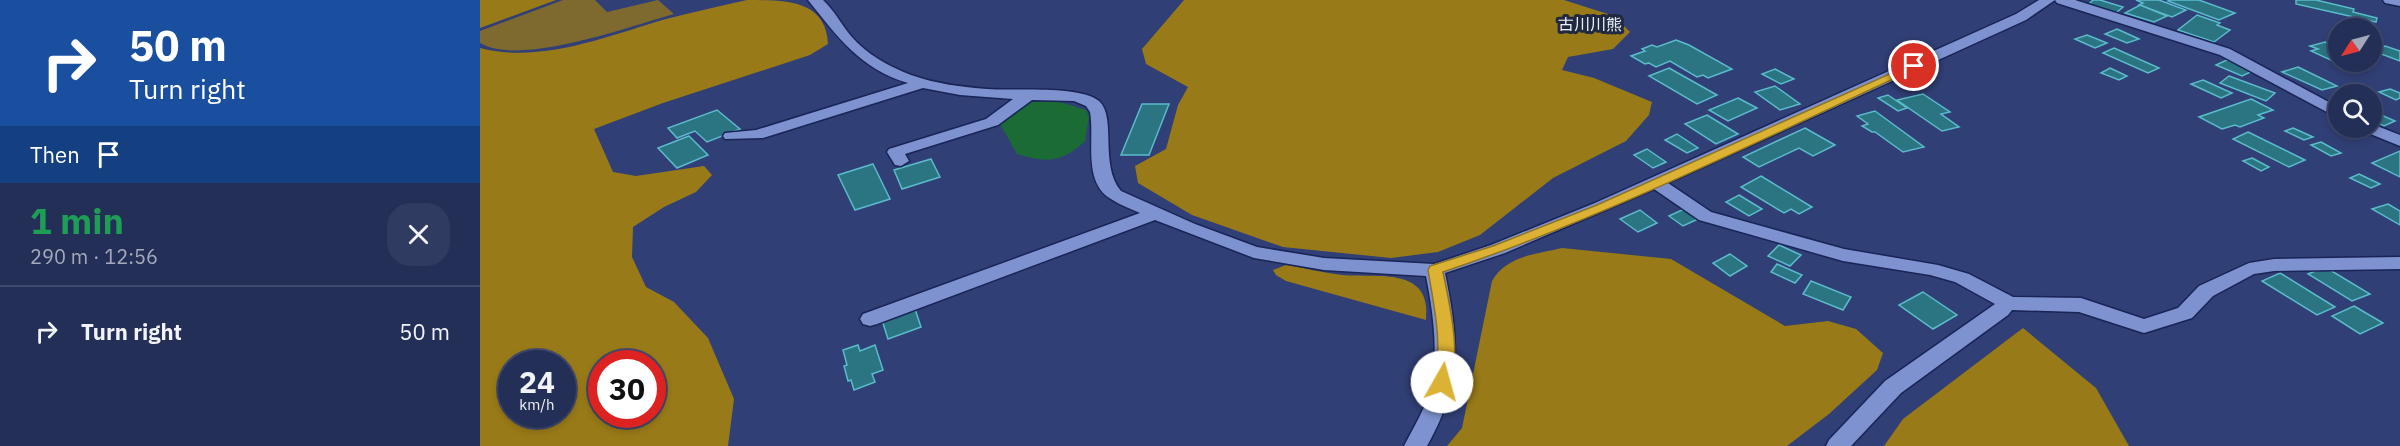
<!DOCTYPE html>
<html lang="en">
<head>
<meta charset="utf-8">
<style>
  body { margin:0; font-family:"IBM Plex Sans","Noto Sans JP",sans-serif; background:#303b61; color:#f1f3f6; height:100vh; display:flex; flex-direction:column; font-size:22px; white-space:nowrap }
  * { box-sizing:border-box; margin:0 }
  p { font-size:20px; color:#a3a9ba }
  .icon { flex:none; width:33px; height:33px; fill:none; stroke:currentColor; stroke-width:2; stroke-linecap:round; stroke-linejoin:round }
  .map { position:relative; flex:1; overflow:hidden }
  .details { display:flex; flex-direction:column; background:#242f58; width:480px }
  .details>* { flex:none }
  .top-card { background:#1a4fa0; color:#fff; overflow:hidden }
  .needle { width:39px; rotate:234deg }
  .fabs { position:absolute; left:1848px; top:18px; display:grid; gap:12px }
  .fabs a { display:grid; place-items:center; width:54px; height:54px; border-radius:50%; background:#242f58; box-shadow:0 3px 9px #0003,0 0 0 2px #414a6e; font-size:30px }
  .speed { position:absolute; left:18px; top:350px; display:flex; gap:12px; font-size:30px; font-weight:700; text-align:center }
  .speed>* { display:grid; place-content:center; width:78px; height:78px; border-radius:50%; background:#242f58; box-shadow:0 3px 9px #0003,0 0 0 2px #414a6e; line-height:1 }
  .speed small { font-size:15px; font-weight:400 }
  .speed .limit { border:9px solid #d22; background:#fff; color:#111 }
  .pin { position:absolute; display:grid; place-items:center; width:51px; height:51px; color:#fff; margin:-26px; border:3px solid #fff; border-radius:50%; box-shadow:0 2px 6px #0007 }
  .me { position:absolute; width:66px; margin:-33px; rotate:7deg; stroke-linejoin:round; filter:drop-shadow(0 0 4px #0008) }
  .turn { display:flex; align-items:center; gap:21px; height:126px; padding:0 30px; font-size:27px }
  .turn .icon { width:78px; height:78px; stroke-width:2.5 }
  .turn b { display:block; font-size:42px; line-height:51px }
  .then { display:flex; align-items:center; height:57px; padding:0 30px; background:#0003; gap:12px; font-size:22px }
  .round { display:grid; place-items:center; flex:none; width:63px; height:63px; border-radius:24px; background:#303b61 }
  .headline { display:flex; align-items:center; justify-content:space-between; height:102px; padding:0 30px }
  h1 { font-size:36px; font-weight:800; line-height:45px; color:#1e9e55 }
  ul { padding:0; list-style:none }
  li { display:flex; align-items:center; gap:18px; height:90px; padding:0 30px; border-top:2px solid #414a6e }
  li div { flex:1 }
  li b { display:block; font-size:22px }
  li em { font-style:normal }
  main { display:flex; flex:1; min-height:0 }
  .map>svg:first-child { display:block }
  .green { fill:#7e692e }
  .forest { fill:#997a18; fill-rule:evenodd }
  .water { fill:#1b6b35 }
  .building { fill:#2a7581; stroke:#5bbbcb; stroke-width:1.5 }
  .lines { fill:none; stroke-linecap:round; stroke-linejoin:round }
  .minor-casing { stroke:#192457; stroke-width:3 }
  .minor { fill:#7e92cf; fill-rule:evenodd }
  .route { fill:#dbb233; stroke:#8e7421; stroke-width:1.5 }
  .labels { text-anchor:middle; stroke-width:6; stroke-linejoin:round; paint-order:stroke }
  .far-quarter-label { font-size:16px; fill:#ebf0fd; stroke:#212941 }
</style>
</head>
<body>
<main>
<section class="details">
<div class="top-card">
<div class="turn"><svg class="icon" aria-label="right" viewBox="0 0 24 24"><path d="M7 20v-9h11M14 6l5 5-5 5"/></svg><div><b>50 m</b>Turn right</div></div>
<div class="then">Then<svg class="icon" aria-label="arrive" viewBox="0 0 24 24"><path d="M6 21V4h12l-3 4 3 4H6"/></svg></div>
</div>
<div class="headline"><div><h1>1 min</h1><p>290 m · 12:56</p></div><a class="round"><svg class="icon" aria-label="close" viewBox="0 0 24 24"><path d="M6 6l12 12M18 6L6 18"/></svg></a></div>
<ul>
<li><svg class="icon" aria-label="right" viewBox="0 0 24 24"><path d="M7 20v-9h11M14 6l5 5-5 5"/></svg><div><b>Turn right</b></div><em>50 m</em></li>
</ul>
</section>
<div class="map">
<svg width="1920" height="446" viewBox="0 0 1920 446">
  <rect width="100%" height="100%" fill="#303f75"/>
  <!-- green -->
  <path class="green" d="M83,0H115L127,12L178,0L194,14C150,26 41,67 0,43V31Z"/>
  <!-- forest -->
  <g class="forest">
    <path d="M0,0H76L0,28Z"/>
    <path d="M267,0C306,0 346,0 348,44L330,55L183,103L114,129L133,172L156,176L224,166L232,175L216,192L184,207L153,227L152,257L166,287L194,302L228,338L254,399L248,446H0V48C60,64 128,36 186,19C213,12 240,6 267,0ZM32,363H82V414H32ZM122,363H172V414H122Z"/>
    <path d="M704,0H1084L1134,16L1150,32L1133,49L1088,57L1082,70L1114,78L1172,102L1169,115L1146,141L1073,178L1000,235L958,252L911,258L803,247L712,215L658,183L655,166L686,149L698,105L708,87L666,64L662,49Z"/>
    <path d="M1082,248L1191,259L1305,326L1348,321L1376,329L1403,353L1397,370L1349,414L1307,446H967L982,428L1012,281C1026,256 1056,254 1082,248Z"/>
    <path d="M806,265C825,268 844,273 862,275C898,278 952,266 946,320L806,281L796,275L793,270Z"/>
    <path d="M1543,328L1616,388L1649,446H1404L1423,419Z"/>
  </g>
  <!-- water -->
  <path class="water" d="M549,102H580L606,110L609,117L605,141C582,163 566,163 537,154L519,122Z"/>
  <!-- building -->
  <g class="building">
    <path d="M1613,0H1620L1643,7L1636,13L1608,5Z"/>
    <path d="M1656,0H1679L1706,10L1692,17L1659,5L1663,3Z"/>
    <path d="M1691,0H1719L1755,13L1739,20L1688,1Z"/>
    <path d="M1816,0H1836L1874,9L1873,12L1897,18L1896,22L1816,4Z"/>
    <path d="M1660,5L1687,16L1674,22L1645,13Z"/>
    <path d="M1717,15L1740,23L1737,25L1750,30L1734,42L1698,30Z"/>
    <path d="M1637,29L1659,39L1647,43L1625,34Z"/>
    <path d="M1607,35L1627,43L1615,48L1595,39Z"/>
    <path d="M1196,40L1209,45L1252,69L1228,78L1223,75L1217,77L1190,61L1176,67L1169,63L1165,64L1151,56L1165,51L1162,49L1172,45L1177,47Z"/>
    <path d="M1845,42L1858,48V62L1890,63L1868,68L1831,51L1838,49L1830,46Z"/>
    <path d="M1905,46L1920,51V61L1896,52Z"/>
    <path d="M1634,48L1679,68L1668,73L1623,53Z"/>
    <path d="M1749,59L1775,70L1762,76L1736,65Z"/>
    <path d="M1818,67L1857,86L1842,90L1802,72Z"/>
    <path d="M1189,68L1237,95L1217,104L1169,76Z"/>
    <path d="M1630,68L1647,76L1639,80L1621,73Z"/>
    <path d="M1295,69L1314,79L1301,84L1282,74Z"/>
    <path d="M1749,76L1795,93L1786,101L1740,83Z"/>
    <path d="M1723,80L1752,93L1741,98L1711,84Z"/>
    <path d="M1295,86L1320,104L1300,110L1275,92Z"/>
    <path d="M1910,89L1920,93V98L1916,100L1899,92Z"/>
    <path d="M1443,94L1470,112L1461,114L1479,127L1462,131L1417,100Z"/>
    <path d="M1408,95L1427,108L1418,111L1398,98Z"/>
    <path d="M1258,98L1277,108L1248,121L1229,110Z"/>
    <path d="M1771,99L1793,110L1778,115L1784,118L1760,127L1755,125L1742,129L1719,117Z"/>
    <path d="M662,104H689L669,155H641Z"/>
    <path d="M237,110L260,129L227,142L215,131L197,138L188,128Z"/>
    <path d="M1395,111L1444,147L1423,152L1395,132H1392L1382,126L1388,124L1377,116Z"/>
    <path d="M1892,111L1915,121L1904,126L1892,120Z"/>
    <path d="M1227,115L1258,134L1236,144L1205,124Z"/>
    <path d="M1325,128L1355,145L1333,156L1319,148L1279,167L1263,157Z"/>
    <path d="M1813,128L1833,137L1824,140L1805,131Z"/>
    <path d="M1768,132L1825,160L1809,167L1753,139Z"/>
    <path d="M1197,134L1218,148L1207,153L1185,140Z"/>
    <path d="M209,136L228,155L197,168L178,148Z"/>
    <path d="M1841,142L1861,153L1851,156L1831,145Z"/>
    <path d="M1167,149L1186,162L1173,168L1154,155Z"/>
    <path d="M1920,151V177L1892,163Z"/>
    <path d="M1772,158L1789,167L1781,171L1763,161Z"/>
    <path d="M451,159L460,177L422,189L414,170Z"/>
    <path d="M393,164L410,199L375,210L358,175Z"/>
    <path d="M1879,174L1900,184L1891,188L1870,178Z"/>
    <path d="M1281,176L1332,207L1319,214L1311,209L1304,213L1261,187Z"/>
    <path d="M1259,195L1282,209L1269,216L1246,202Z"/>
    <path d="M1908,204L1920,211V225L1892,209Z"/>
    <path d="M1204,209L1218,219L1203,226L1189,216Z"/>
    <path d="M1160,210L1177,223L1158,232L1140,219Z"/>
    <path d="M1299,245L1321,255L1310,266L1288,256Z"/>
    <path d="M1250,254L1267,266L1250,276L1233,263Z"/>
    <path d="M1297,264L1322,275L1315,283L1291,272Z"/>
    <path d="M1845,267L1890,294L1872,301L1828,274Z"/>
    <path d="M1800,273L1855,307L1837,315L1782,281Z"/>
    <path d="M1331,281L1371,297L1363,310L1323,294Z"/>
    <path d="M1443,292L1477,315L1453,329L1419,305Z"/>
    <path d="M1874,306L1903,323L1880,334L1852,316Z"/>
    <path d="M435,309L441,327L408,339L402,320Z"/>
    <path d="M378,345L380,351L395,345L403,370L392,374L395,382L374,390L371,380L368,381L364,366L367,365L363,350Z"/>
  </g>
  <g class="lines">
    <!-- minor casing -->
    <g class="minor-casing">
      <g id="minor">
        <path d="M328,0H343C354,10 361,24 371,36C386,54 410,67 431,75C456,84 482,87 507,89C534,91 600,85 619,101C637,117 619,165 641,191L715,224L777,247L844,258L954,264L1011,245L1115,203L1536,14L1559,0H1575L1546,20L1188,183L1231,212L1364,249L1458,265L1489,274L1533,297L1601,298L1664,319L1698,308L1719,286L1769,263L1794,259L1920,257V269L1794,271L1774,274L1733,296L1712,318L1664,333L1599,312L1532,310L1528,315L1421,393L1371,446H1346L1349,440L1405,381L1515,304L1475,282L1450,275L1363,261L1219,220L1174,189L1025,253L965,273C979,341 982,384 947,446H924C931,432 939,419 945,405C961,363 954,318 946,276L844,270L774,258L675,220L397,324L390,326L383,324L380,319L383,314L660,213C651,209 640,205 631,199C602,182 615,138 610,112L606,106L594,101L552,100L518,125L425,154L429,161L421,166L415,165L407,152L409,149L506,119L533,99L480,95L443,88L283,138L245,139L243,136L245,133L276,130L428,83C380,69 357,36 328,0Z"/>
        <path d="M1575,0H1595L1750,49L1858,107V118L1740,55L1577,3Z"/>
        <path d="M1903,0H1920V6L1905,3Z"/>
        <path d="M1892,124L1920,135V146L1883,131L1881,128H1892Z"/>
      </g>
    </g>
    <!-- minor -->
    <use href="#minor" class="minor"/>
  </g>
  <!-- route -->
  <path class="route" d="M1434,63L1439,66L1437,68C1281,140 1126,217 963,272C969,302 983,359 968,386H956L954,382C963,345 954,306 948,270L950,266L1013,246L1117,205Z"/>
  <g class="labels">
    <!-- far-quarter labels -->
    <g class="far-quarter-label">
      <text x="1110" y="30">古川川熊</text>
    </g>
  </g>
</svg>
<div class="fabs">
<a><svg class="needle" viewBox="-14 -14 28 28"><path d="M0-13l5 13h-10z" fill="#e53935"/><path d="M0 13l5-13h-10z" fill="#a3a9ba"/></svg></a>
<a><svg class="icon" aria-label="search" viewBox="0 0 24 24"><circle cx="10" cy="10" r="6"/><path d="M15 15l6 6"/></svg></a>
</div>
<div class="speed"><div>24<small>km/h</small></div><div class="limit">30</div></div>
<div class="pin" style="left:1434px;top:66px;background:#d93025"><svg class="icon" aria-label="arrive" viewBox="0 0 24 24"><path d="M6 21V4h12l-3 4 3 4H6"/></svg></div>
<svg class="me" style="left:962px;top:382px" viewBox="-20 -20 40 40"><circle r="19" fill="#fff"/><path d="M0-13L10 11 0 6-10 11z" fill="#dbb233"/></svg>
</div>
</main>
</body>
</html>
